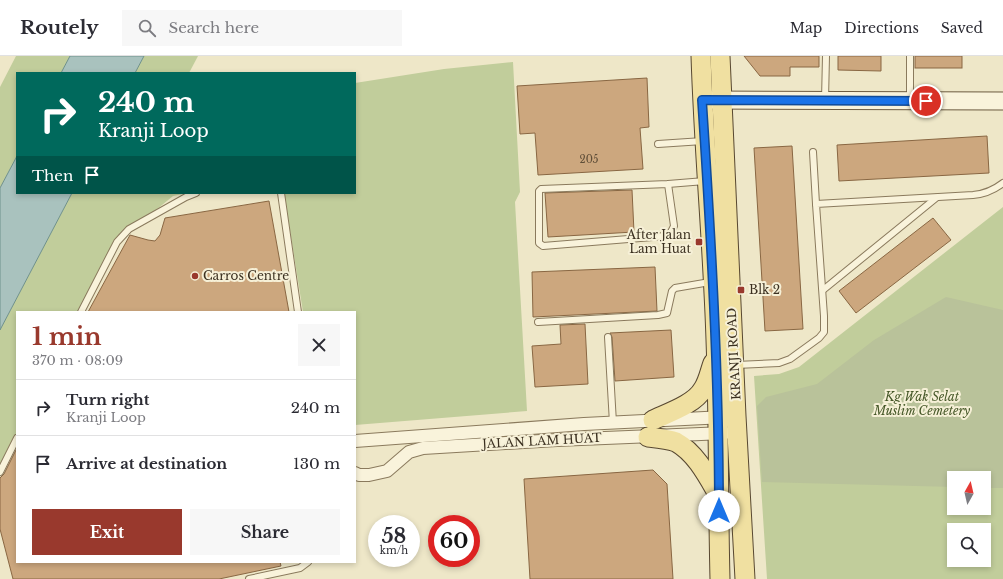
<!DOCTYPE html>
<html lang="en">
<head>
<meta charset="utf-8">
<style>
  body { margin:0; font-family:"Libre Baskerville",serif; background:#f7f7f7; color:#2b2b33; height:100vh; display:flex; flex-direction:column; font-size:15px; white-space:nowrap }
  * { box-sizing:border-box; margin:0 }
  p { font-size:13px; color:#7c7c81 }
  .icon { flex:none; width:22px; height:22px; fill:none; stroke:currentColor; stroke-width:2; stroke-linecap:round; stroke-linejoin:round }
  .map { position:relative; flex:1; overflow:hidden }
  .sheet { position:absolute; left:16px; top:255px; width:340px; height:252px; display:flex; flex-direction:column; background:#fff; border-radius:0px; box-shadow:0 2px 6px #0003 }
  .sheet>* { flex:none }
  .banner { position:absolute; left:16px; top:16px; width:340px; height:122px; border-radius:0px; box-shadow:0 2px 6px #0003; background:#00695c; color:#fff; overflow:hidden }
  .needle { width:26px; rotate:8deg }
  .fabs { position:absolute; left:947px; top:415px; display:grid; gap:8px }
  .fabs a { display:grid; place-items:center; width:44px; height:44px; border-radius:0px; background:#fff; box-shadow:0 2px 6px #0003; font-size:20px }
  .speed { position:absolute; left:368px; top:459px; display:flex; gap:8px; font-size:20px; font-weight:700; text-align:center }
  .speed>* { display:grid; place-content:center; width:52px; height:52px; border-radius:50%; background:#fff; box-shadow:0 2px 6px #0003; line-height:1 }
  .speed small { font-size:10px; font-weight:400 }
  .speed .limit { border:6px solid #d22; background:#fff; color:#111 }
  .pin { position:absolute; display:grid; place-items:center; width:34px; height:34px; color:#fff; margin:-17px; border:2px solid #fff; border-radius:50%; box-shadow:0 1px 4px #0007 }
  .me { position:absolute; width:44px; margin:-22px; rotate:0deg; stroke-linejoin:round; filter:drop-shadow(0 0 3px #0008) }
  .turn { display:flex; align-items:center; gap:14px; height:84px; padding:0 16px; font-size:18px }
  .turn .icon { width:52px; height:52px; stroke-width:2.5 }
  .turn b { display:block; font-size:28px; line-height:34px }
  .then { display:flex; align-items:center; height:38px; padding:0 16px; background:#0003; gap:8px; font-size:15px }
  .round { display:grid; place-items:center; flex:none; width:42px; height:42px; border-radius:0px; background:#f7f7f7 }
  .overview { display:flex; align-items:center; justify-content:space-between; height:68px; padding:0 16px }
  h1 { font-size:24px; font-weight:800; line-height:30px; color:#99392d }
  .cta { display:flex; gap:8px; margin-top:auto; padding:8px 16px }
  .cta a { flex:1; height:46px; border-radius:0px; background:#99392d; color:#fff; font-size:16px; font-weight:800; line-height:46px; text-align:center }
  .cta a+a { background:#f7f7f7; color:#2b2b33 }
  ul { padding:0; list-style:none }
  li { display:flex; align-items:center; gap:12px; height:56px; padding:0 16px; border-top:1px solid #e1e1e2 }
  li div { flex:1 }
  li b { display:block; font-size:15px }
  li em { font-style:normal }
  header { display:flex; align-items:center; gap:24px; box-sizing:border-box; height:56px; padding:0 20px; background:#fff; border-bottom:1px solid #e1e1e2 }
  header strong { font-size:19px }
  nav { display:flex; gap:22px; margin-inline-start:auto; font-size:14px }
  .search { width:280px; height:36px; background:#f7f7f7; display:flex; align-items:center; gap:10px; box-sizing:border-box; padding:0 14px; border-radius:0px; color:#7c7c81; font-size:15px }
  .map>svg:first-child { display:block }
  .green { fill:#c1cd9b; fill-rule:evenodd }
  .cemetery { fill:#b9c29a }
  .water { fill:#a9c2be; stroke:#6f918c }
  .building { fill:#cca77e; stroke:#896743 }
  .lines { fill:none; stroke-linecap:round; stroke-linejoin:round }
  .lane-casing { stroke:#8a7a5d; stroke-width:8 }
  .street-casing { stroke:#8a7a5d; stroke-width:14 }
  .secondary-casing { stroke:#6c5b40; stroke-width:19 }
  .primary-casing { stroke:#584831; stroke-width:21 }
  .lane { stroke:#f9f3db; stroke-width:6 }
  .street { stroke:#f9f3db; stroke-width:12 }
  .secondary { stroke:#f9f3db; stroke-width:17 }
  .primary { stroke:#f0e0a1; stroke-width:19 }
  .route-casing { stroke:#114b97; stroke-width:10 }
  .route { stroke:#1a73e8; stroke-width:7 }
  .poi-dot { fill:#99392d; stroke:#f6f0d7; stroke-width:1.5 }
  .labels { text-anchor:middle; stroke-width:4; stroke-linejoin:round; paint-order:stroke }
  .number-label { font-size:10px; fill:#5f4e38 }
  .poi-label { font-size:12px; fill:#3b3020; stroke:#f6f0d7; text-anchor:start }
  .street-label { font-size:12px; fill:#3b3020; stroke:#f6f0d7 }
  .park-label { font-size:12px; font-style:italic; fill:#455727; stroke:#f6f0d7 }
</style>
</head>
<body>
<header>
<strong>Routely</strong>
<div class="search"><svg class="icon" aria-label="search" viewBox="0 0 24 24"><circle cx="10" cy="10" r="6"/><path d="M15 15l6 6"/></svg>Search here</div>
<nav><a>Map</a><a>Directions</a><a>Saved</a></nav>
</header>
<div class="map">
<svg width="1003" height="523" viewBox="0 0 1003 523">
  <rect width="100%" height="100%" fill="#eee7c8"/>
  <!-- green -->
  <g class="green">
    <path d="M16,0H70L61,17H17V100L0,132V31Z"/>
    <path d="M144,0H198L189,17H135Z"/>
    <path d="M513,6L520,136L515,146L527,355L355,369V256H303L284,137H355V27L444,13Z"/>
    <path d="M72,137H188L173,140L117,186L81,256H17V382L0,416V274Z"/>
    <path d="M1003,151V523H767L754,320L779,318L799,311ZM954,422H984V452H954ZM954,474H984V504H954Z"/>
  </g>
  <!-- cemetery -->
  <path class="cemetery" d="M946,241L1003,254V432H984V422H954V431L762,426L757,350L766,341L817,328L874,284Z"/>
  <!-- water -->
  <g class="water">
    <path d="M70,0H144L135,17H61Z"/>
    <path d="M17,100V137H72L0,274V132Z"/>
  </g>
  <!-- building -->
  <g class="building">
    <path d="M744,0H819V11H790V20H760Z"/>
    <path d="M838,0H881V15L838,14Z"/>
    <rect x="915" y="0" width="47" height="12"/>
    <path d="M647,22L649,71L640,72L643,113L538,119L535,77L520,78L517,30Z"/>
    <path d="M987,80L989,117L839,125L837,89Z"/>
    <path d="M792,90L803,273L765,275L754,92Z"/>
    <path d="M632,134L634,176L548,181L545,137Z"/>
    <path d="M269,145L289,256H88L130,179L148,184L155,185L160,179L165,162Z"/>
    <path d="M933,162L951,184L856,257L839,235Z"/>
    <path d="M655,211L657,255L533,261L532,216Z"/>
    <path d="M585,268L588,328L535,331L532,290L561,288L560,269Z"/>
    <path d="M671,274L674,321L615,325L612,281L610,277Z"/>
    <path d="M17,392V506H280L281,510L219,523H13L0,473V422L4,418Z"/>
    <path d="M653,414L667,428L673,523H530L524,423Z"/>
  </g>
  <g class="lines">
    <!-- lane casing -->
    <g class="lane-casing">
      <g id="lane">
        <path d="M910,0V43"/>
        <path d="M825,44L826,0"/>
        <path d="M658,88L703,85"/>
        <path d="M813,96L816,148"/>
        <path d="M668,128L541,133L539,135V187L543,190L665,180L671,176L674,170L668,128L705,125"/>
        <path d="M281,137L298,256"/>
        <path d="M823,234L936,142"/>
        <path d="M81,256L117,186L129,173L186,141L196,137"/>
        <path d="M538,266L658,259L667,257L672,235L675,232L710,226"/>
        <path d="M608,281L613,367"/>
        <path d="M736,309L779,307L790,303L819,282L824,276V260L816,148L973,139C985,138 994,134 1003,127"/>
        <path d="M0,416L17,382"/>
        <path d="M249,523L300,512L308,506"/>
      </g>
    </g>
    <!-- street casing -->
    <g class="street-casing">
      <g id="street">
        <path d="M355,385L584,368L725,361"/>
        <path d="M355,417L359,419H369L387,415L409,396L423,392L557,384L725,377"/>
      </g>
    </g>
    <!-- secondary casing -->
    <g class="secondary-casing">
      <path id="secondary" d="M708,44L1003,45"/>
    </g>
    <!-- primary casing -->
    <g class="primary-casing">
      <g id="primary">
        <path d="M701,0C704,95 713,189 716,284C719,364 718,443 720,523"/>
        <path d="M720,0L736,360L745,523"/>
        <path d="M653,364C668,357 695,348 703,333C708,326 710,315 713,307"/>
        <path d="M648,381C657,382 668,383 676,386C696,397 708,421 719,440"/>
      </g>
    </g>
    <!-- lane -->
    <use href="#lane" class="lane"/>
    <!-- street -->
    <use href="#street" class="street"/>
    <!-- secondary -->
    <use href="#secondary" class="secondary"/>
    <!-- primary -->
    <use href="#primary" class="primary"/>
  </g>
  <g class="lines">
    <!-- route casing -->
    <g class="route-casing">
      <path id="route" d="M719,455C719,317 711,181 702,44L926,45"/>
    </g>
    <!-- route -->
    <use href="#route" class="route"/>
  </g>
  <!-- markers -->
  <g class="poi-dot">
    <rect x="695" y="182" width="8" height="8" rx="2"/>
    <circle cx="195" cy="220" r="4"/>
    <rect x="737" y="230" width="8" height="8" rx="2"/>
  </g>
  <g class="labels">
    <!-- number labels -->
    <g class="number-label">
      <text x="589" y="107">205</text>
    </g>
    <!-- poi labels -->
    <g class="poi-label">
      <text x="691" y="183" text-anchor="end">After Jalan<tspan x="691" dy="14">Lam Huat</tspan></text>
      <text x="203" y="224">Carros Centre</text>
      <text x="749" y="238">Blk 2</text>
    </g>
    <!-- street labels -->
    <g class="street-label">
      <text transform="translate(734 298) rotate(-93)" y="4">KRANJI ROAD</text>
      <text transform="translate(542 385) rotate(-3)" y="4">JALAN LAM HUAT</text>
    </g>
    <!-- park labels -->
    <g class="park-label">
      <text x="922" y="345">Kg Wak Selat<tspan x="922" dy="14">Muslim Cemetery</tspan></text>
    </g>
  </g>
</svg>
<div class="fabs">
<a><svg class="needle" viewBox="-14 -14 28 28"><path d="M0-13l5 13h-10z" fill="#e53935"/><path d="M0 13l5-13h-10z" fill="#7c7c81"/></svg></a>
<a><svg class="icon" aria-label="search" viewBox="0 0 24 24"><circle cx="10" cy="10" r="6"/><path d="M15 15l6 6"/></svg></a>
</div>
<div class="speed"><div>58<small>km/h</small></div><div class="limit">60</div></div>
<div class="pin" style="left:926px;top:45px;background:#d93025"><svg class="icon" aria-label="arrive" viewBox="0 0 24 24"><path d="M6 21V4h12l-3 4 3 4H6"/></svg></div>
<svg class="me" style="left:719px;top:455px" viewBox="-20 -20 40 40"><circle r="19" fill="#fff"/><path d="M0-13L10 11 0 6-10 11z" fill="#1a73e8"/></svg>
<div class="banner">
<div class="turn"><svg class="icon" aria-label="right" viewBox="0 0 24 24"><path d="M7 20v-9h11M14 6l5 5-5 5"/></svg><div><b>240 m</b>Kranji Loop</div></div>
<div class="then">Then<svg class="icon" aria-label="arrive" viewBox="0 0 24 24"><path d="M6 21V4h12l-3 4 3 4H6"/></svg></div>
</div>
<section class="sheet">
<div class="overview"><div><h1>1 min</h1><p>370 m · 08:09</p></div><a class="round"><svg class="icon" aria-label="close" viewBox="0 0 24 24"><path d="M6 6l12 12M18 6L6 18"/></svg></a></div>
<ul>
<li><svg class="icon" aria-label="right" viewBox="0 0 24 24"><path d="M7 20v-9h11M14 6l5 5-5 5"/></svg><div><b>Turn right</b><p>Kranji Loop</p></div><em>240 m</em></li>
<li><svg class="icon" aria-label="arrive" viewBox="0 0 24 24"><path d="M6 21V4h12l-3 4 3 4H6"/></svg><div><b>Arrive at destination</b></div><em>130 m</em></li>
</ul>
<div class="cta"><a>Exit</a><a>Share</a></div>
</section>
</div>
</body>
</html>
